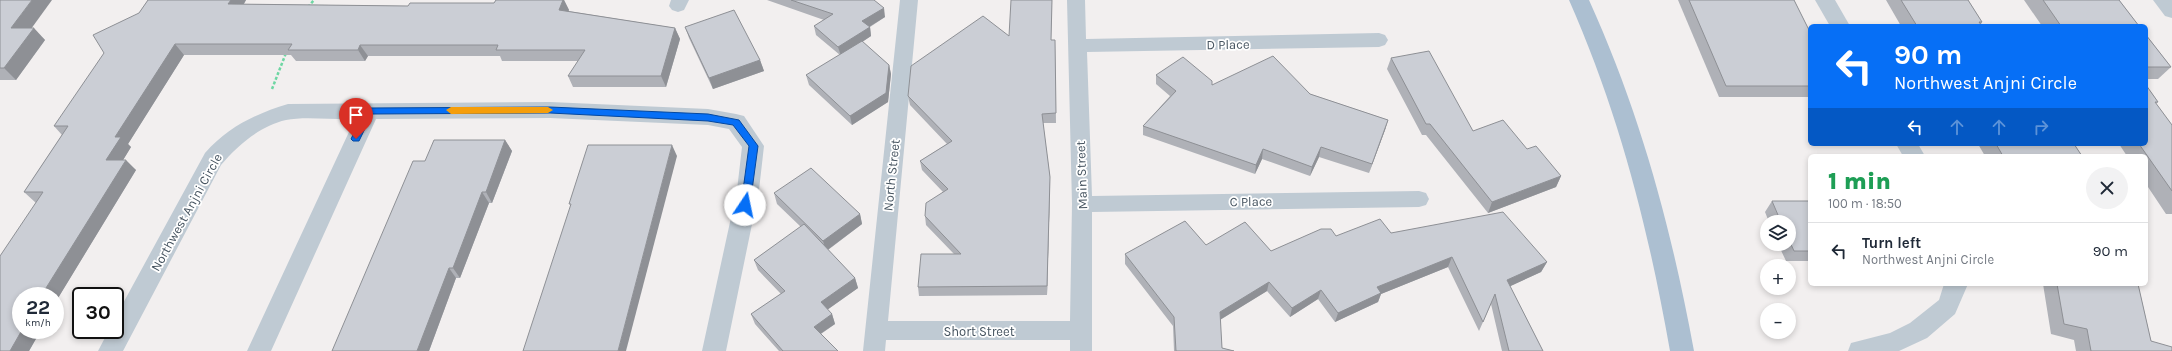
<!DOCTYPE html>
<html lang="en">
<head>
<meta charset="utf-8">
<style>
  body { margin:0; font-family:Karla,sans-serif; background:#f2f2f3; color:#1f2937; height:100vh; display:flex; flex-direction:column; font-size:15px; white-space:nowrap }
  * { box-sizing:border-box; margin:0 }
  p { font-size:13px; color:#747a83 }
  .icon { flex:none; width:22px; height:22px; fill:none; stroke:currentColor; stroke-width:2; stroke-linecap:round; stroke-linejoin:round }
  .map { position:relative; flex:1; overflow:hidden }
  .panel { position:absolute; left:1808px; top:154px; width:340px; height:132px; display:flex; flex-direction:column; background:#fff; border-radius:6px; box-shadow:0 2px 6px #0003 }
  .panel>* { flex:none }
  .banner { position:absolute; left:1808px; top:24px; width:340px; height:122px; border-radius:6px; box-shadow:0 2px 6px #0003; background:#066ff6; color:#fff; overflow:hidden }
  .fabs { position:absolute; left:1760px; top:215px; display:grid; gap:8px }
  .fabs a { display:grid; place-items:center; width:36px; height:36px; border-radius:50%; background:#fff; box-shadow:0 2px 6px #0003; font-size:20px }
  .speed { position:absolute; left:12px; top:287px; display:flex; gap:8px; font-size:20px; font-weight:700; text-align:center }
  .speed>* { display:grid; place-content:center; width:52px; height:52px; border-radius:50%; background:#fff; box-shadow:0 2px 6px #0003; line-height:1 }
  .speed small { font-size:10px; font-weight:400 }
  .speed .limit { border:2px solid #111; border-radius:6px; background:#fff; color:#111 }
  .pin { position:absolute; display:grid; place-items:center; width:34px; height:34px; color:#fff; margin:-41px -17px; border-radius:50% 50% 50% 0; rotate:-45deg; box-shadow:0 0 4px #0007 }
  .pin .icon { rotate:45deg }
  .me { position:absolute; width:44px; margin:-22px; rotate:11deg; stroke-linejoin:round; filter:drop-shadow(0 0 3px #0008) }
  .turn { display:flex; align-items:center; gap:14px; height:84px; padding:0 20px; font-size:18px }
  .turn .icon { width:52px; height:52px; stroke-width:2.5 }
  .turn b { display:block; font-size:28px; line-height:34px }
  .lanes { display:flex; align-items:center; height:38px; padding:0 20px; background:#0003; justify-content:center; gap:20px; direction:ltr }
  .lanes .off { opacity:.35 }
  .round { display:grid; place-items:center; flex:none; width:42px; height:42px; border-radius:21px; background:#f2f2f3 }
  .headline { display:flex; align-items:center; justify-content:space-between; height:68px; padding:0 20px }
  h1 { font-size:24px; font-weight:800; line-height:30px; color:#1e9e55 }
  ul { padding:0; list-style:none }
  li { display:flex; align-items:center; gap:12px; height:56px; padding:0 20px; border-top:1px solid #e0e1e3 }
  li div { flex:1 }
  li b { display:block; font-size:15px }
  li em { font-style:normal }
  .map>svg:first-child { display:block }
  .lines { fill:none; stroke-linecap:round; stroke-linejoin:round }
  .path { stroke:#6ed6a3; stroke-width:2.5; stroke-dasharray:3 2; stroke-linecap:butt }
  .service { fill:#bfcad3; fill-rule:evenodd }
  .minor { fill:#bfcad3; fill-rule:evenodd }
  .primary { fill:#acbfd1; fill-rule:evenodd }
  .wall { fill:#afb1b7 }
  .shaded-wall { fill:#8e9095 }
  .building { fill:#cbced5; stroke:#8e9095 }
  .route { fill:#066ff6; stroke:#0448a0 }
  .slow { fill:#f59e0b }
  .labels { text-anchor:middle; stroke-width:3.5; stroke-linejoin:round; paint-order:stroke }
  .street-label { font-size:13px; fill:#45535f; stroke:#fff }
</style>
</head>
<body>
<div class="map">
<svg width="2172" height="351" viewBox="0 0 2172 351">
  <rect width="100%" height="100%" fill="#f2efef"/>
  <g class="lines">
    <!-- path -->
    <g class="path">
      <path d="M308,7L314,0"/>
      <path d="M272,89L286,53"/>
    </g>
    <!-- service -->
    <g class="service">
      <path d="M671,0H689L684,10L678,12L672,10L669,6Z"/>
      <path d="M900,0H918L888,321H1070L1072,204L1067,0H1085L1086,39L1379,33L1385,35L1388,40L1385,45L1379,47L1087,52L1092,196L1419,191L1426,193L1429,199L1426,205L1419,207L1092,212V351H1070V340H886L885,351H863Z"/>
    </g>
    <!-- minor -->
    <g class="minor">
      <path d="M1815,0H1835L1850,26H1830Z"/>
      <path d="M2153,0H2172V18L2165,16Z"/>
      <path d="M550,102L708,109L736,114L744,116L764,146L759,190L726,351H702L737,190L742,147L729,129L708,125L550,118L376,119L271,351H247L355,119C335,120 304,116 286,120C260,126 238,145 221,165L123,351H98L109,330H115V318L205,153C228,127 255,114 288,104Z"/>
      <path d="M1896,144H1918L1925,156H1903Z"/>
      <path d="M1944,284H1968L1955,314L1927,338L1899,351H1848L1851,343L1890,333L1910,323L1939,300Z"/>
    </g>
    <!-- primary -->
    <path class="primary" d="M1569,0H1589C1641,115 1671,227 1694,351H1670C1648,227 1620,116 1569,0Z"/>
  </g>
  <!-- wall -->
  <g class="wall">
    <path d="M0,0L45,40L16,80H0Z"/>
    <path d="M148,0H246L244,4L408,6L494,3L496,0H564L569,10L568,11L675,28L680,39L666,87H573L568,76L578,61H502L500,56H368L365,61H296L291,55H184L128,144L131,147L123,160L136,170L55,303V296L21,330H41L29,351H0L36,203L24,192L62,135L54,126L139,13Z"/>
    <path d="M767,0H874L885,17L870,27L871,36L862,42L889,65L891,74L888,102L852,125L809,85L806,75L840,55L816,35L814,26L824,20Z"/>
    <path d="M1052,0L1051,40H1055L1056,123H1043L1050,177V187L1047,295L919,296L918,287L954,254L926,225L925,216L943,192L922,170L920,161L947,144L910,105L908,96L1009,36Z"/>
    <path d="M1678,0H1794L1810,32V97H1719Z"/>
    <path d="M1886,0H1968L1982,22L1981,24L1982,26H1901Z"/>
    <path d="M2024,0H2119L2139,26H2042Z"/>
    <path d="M685,27L760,60L764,71L713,89L689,38Z"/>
    <path d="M2146,35L2171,67L2158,79H2146Z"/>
    <path d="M1391,58L1473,131L1527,149L1561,176L1556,187L1488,213L1426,135H1422L1387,69Z"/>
    <path d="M1156,75L1212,85L1310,94L1388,120L1385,130L1369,173L1319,157L1310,176L1262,159L1255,174L1143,135V126L1170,96L1156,84Z"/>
    <path d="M2146,85L2158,102L2156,104L2172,125V214H2166L2146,184V156H2127L2119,144H2146Z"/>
    <path d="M505,140L512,151L492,203H489L460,278H456L429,351H332L425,161Z"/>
    <path d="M1978,144H2074L2082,156H1985Z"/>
    <path d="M774,193L860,214L862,224L828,250L855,278L858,288L827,310L832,314L835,324L821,334L838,351H779L755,324L751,314L781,294L758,270L754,260L801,227L777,204Z"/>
    <path d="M1772,201H1810V261H1786L1778,244H1789V222H1769L1765,212Z"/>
    <path d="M1391,233L1547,262L1541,272L1510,286L1543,351H1502L1491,304L1479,331L1448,267L1381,294L1378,302L1335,322L1318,299L1290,317L1267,291L1220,320L1222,348L1234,351H1174L1173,326L1125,264V254L1206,245L1271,251L1336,236Z"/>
    <path d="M2043,284H2138L2151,341L2172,351H2076L2074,340L2051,334Z"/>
  </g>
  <!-- shaded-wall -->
  <g class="shaded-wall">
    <path d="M32,0H52L23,40L11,28Z"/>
    <path d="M231,0H246L237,15L228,4Z"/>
    <path d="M563,0H564L569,10L564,21L559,10Z"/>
    <path d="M884,8L885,17L864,30L862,21Z"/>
    <path d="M870,27L871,36L841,56L838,47Z"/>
    <path d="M34,28L45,40L16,80L4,68Z"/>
    <path d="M675,28L680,39L666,87L661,76Z"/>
    <path d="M175,44L184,55L128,144L131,147L117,170L106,160L115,137Z"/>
    <path d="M360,45L368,56L365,61L358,50Z"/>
    <path d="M760,60L764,71L713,89L709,78Z"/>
    <path d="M889,65L891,74L888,102L852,125L850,116Z"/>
    <path d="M1388,120L1385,130L1369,173L1372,164Z"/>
    <path d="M505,140L512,151L492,203L486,192Z"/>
    <path d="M672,145L677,156L626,351H618Z"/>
    <path d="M1321,147L1319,157L1310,176L1312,167Z"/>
    <path d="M1263,149L1262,159L1255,174L1256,165Z"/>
    <path d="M126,160L136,170L55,303V296H41Z"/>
    <path d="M1561,176L1556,187L1488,213L1492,202Z"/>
    <path d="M1050,177V187L1047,295V286Z"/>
    <path d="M482,192L489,203L460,278L453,268Z"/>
    <path d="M860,214L862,224L826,251L823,241Z"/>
    <path d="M1452,257L1448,267L1381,294L1378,302L1335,322L1338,313L1377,287Z"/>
    <path d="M1547,262L1541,272L1502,290L1507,280Z"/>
    <path d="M449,268L456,278L429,351H417Z"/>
    <path d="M855,278L858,288L824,312L821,302Z"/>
    <path d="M1269,282L1267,291L1218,321L1220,312Z"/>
    <path d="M1321,290L1318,299L1290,317L1292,308Z"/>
    <path d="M832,314L835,324L817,336L814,327Z"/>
    <path d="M22,330H41L29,351H10Z"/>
  </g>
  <!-- building -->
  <g class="building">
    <path d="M0,0H32L11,28H34L4,68H0Z"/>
    <path d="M148,0H231L228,4L408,6L410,3H494L496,0H563L559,10L675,28L661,76H568L585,50H496L498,45H360L358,50H288L292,44H175L115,137H121L106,160H126L41,296H21V330H22L10,351H0V256L43,192H24L68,126H54L104,53L93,35L139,13Z"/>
    <path d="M791,0H874L884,8L862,21L870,27L838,47L814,26L833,14Z"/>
    <path d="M1011,0H1052L1051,40H1055L1056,113L1042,114L1050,177L1047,286L918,287L921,254H961L925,216L926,203L948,189L920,161L952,141L908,96L911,66L983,16L1009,36Z"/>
    <path d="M1689,0H1794L1810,32V86H1726Z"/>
    <path d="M1901,0H1968L1982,22H1979L1982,26H1917Z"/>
    <path d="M2043,0H2119L2139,26H2061Z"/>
    <path d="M734,10L760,60L709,78L685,27Z"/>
    <path d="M2146,35L2171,67H2146Z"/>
    <path d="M862,41L889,65L886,93L850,116L806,75Z"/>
    <path d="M1429,51L1473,131L1503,120L1527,149L1536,146L1561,176L1492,202L1430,124H1426L1391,58Z"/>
    <path d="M1273,56L1310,94L1388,120L1372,164L1321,147L1312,167L1263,149L1256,165L1143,126L1176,91L1156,75L1183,57L1212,81V85Z"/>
    <path d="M2146,85L2158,102H2155L2172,125V191L2139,144H2146Z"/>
    <path d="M434,140H505L486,192H482L453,268H449L417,351H332L413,161H425Z"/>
    <path d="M1996,144H2074L2082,156H2003Z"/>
    <path d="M588,145H672L618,351H523L571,204H569Z"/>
    <path d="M811,168L860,214L823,241L774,193Z"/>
    <path d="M1772,201H1810V251H1794L1789,240V222H1781Z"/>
    <path d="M1503,212L1547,262L1507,280L1543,351H1509L1495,294L1483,322L1452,257L1377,287L1381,293L1338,313L1321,290L1292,308L1269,282L1220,312L1222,348L1234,351H1176L1174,317L1125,254L1185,221L1206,245L1245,222L1271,251L1321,229H1331L1336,236L1380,219L1391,233Z"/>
    <path d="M804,224L855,278L821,302L832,314L814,327L838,351H783L751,314L785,291L754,260Z"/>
    <path d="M2057,284H2138L2151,341L2172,347V351H2091L2087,329L2064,324Z"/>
  </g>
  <!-- route -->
  <path class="route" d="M550,107L708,114L739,120L758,146L750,205L745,209L741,205L749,146L733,125L708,121L550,113L372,114L359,141H353L351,139L366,108H369Z"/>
  <!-- slow -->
  <path class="slow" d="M451,107H548L553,110L548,113L451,114L446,110Z"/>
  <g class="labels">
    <!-- street labels -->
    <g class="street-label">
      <text transform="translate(1228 44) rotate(-1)" y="5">D Place</text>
      <text transform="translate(891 175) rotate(-84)" y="5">North Street</text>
      <text transform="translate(1081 175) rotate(-92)" y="5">Main Street</text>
      <text transform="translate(1251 201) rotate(-1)" y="5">C Place</text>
      <text transform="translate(186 212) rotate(-61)" y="5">Northwest Anjni Circle</text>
      <text x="979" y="336">Short Street</text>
    </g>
  </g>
</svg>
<div class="fabs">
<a><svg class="icon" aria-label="layers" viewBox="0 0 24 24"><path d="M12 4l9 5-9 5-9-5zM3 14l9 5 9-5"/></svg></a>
<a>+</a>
<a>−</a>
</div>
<div class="speed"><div>22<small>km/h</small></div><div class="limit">30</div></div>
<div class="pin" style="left:356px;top:139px;background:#d93025"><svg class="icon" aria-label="arrive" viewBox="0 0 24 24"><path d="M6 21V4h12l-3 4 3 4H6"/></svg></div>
<svg class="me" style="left:745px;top:205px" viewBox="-20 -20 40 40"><circle r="19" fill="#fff"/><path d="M0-13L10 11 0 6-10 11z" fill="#066ff6"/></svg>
<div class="banner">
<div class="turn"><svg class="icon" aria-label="left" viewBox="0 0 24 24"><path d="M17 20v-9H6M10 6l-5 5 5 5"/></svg><div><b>90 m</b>Northwest Anjni Circle</div></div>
<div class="lanes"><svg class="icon" aria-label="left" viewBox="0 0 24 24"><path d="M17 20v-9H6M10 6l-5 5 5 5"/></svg><svg class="icon off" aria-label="ahead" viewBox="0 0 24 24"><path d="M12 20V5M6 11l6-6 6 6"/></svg><svg class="icon off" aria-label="ahead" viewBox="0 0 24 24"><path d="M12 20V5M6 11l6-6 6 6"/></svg><svg class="icon off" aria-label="right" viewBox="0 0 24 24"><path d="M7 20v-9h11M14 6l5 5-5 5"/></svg></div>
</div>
<section class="panel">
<div class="headline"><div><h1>1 min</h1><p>100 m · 18:50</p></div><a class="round"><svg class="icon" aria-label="close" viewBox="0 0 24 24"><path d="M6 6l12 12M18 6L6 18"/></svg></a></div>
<ul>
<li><svg class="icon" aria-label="left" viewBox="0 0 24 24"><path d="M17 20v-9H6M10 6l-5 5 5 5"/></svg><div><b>Turn left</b><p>Northwest Anjni Circle</p></div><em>90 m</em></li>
</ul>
</section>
</div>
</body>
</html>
